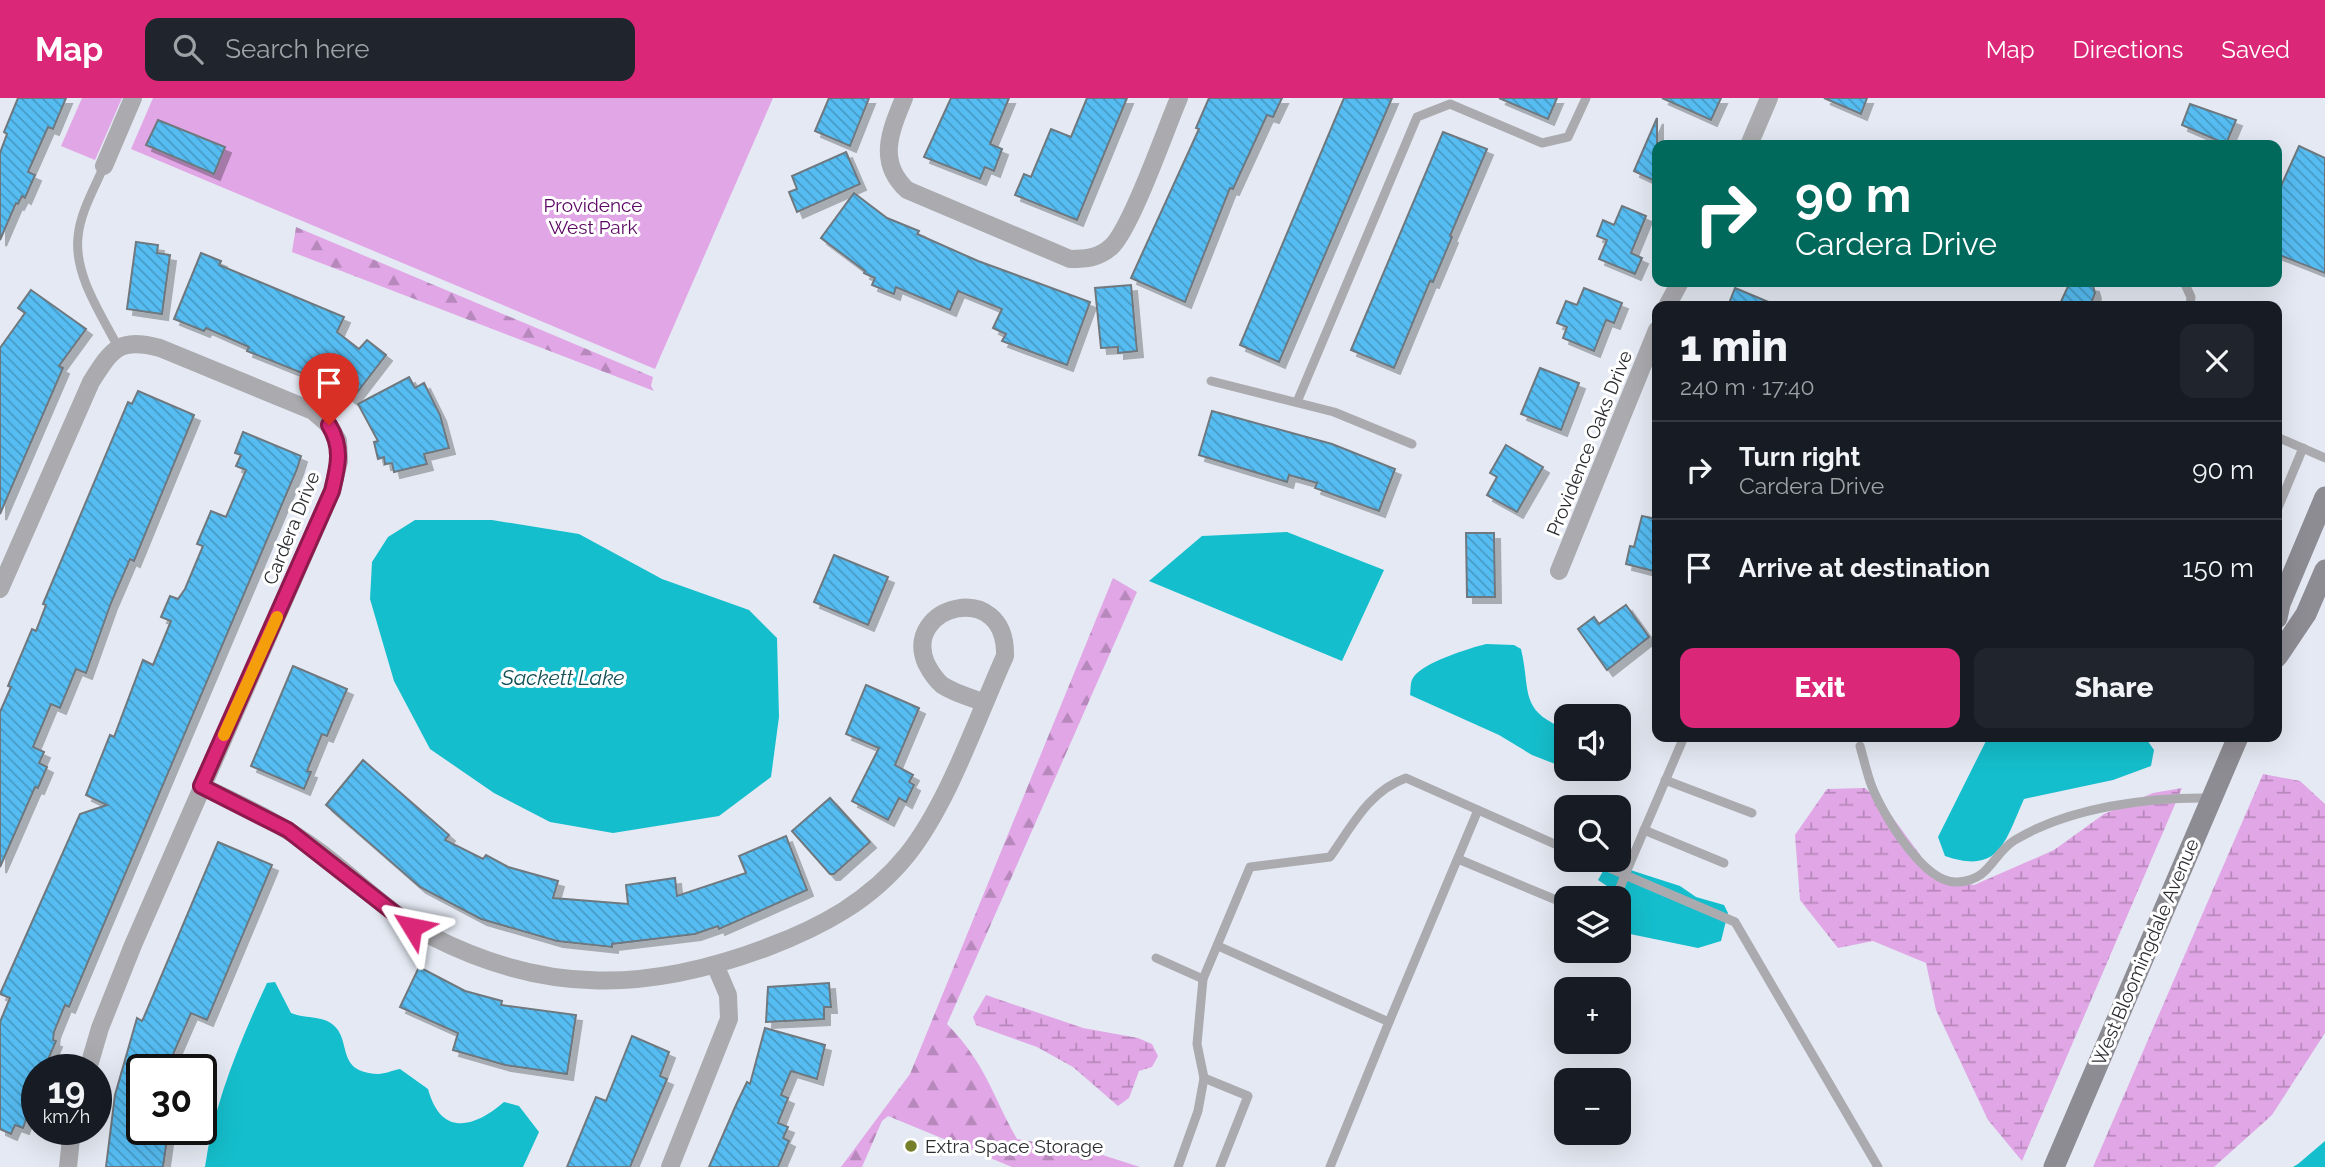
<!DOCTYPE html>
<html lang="en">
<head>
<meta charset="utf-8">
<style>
  body { margin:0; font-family:Raleway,sans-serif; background:#20242c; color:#f1f3f6; height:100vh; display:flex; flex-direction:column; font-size:26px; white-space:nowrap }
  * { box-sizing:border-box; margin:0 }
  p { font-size:23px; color:#9ea1a6 }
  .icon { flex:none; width:38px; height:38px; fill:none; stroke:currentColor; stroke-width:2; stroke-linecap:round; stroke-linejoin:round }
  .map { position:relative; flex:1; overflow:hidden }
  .side { position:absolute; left:1652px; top:203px; width:630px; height:441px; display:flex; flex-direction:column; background:#171b24; border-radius:14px; box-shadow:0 7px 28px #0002 }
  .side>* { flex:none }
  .guide { position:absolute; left:1652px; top:42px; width:630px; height:147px; border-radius:14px; box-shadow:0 7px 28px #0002; background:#00695c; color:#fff; overflow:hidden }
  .tools { position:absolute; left:1554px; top:606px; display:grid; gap:14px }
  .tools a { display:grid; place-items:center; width:77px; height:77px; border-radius:14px; background:#171b24; box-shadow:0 7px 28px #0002; font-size:35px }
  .speed { position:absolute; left:21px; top:956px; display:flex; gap:14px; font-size:35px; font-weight:700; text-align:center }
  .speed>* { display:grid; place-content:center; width:91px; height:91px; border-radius:50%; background:#171b24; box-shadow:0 7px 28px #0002; line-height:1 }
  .speed small { font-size:18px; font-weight:400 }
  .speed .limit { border:4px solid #111; border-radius:10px; background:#fff; color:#111 }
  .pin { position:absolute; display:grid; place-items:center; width:60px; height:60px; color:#fff; margin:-72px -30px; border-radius:50% 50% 50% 0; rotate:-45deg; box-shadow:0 0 7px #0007 }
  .pin .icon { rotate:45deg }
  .me { position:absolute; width:77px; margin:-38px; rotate:305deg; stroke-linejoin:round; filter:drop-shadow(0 0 5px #0008) }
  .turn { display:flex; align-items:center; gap:24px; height:147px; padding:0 28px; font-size:32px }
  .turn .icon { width:91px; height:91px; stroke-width:2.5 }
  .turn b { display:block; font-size:49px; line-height:60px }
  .round { display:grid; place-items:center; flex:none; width:74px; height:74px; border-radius:14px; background:#20242c }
  .summary { display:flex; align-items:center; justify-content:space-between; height:119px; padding:0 28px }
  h1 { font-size:42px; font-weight:800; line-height:52px }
  .button { display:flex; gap:14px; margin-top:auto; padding:14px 28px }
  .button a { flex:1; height:80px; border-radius:14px; background:#db2777; color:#fff; font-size:28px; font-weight:800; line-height:80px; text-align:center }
  .button a+a { background:#20242c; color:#f1f3f6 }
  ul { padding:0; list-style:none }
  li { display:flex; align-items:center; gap:21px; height:98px; padding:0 28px; border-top:2px solid #363941 }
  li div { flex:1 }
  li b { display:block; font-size:26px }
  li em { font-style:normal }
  header { display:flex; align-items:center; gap:42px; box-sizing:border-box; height:98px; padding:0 35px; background:#db2777; color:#fff }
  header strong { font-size:33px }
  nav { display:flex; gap:38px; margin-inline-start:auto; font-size:24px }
  .search { width:490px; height:63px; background:#20242c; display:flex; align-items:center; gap:18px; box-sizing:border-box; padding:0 24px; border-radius:14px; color:#9ea1a6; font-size:26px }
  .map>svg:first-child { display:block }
  .forest { fill:url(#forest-firs) }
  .wetland { fill:url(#wetland-marsh) }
  .green { fill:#e1a6e6 }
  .water { fill:#15becc }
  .building { fill:url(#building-back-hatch); stroke:#6e787e; stroke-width:2; filter:url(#shadow) }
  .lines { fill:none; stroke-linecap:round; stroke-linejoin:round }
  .lane { stroke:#ababaf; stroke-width:9 }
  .street { stroke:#ababaf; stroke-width:18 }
  .secondary { stroke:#8e8c93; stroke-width:21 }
  .route-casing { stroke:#8e194d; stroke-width:18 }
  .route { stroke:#db2777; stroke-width:12 }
  .slow { stroke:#f59e0b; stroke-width:12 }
  .poi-dot { fill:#757e29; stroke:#fff; stroke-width:2.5 }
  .labels { text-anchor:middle; stroke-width:6; stroke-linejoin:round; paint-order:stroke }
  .park-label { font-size:19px; fill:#5a0662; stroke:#fff }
  .street-label { font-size:19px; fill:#2b2d31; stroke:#fff }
  .poi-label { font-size:19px; fill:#2b2d31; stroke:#fff; text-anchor:start }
  .water-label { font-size:21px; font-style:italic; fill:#125056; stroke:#fff }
</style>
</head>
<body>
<header>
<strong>Map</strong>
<div class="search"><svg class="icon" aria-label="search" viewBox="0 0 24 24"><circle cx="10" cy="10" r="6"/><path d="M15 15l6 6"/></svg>Search here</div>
<nav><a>Map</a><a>Directions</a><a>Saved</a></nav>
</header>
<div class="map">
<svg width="2325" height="1069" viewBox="0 0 2325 1069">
  <defs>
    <pattern id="forest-firs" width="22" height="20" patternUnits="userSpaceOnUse" patternTransform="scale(1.75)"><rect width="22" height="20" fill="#e1a6e6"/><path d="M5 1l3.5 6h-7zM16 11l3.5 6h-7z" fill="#b788bb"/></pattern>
    <pattern id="wetland-marsh" width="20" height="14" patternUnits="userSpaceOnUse" patternTransform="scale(1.75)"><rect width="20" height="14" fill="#e1a6e6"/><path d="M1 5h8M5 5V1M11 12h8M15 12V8" fill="none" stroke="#b788bb"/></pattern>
    <pattern id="building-back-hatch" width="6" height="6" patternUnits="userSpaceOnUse" patternTransform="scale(1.75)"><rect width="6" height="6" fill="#56bdf3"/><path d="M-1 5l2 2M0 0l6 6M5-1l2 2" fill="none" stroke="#479ac5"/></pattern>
    <filter id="shadow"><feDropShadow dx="6" dy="6" stdDeviation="0" flood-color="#0004"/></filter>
  </defs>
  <rect width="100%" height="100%" fill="#e4e9f3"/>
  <!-- forest -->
  <g class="forest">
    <path d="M296,129L653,279L651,288L654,293L292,154Z"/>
    <path d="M1113,480L1137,494L947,926C986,966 991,995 1017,1041L1093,1054L1140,1069H1012L888,1018L882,1023L862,1069H841L910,976Z"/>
  </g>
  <!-- wetland -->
  <g class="wetland">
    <path d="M2263,676L2300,683L2325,706V935L2272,1017L2214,1069H2093Z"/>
    <path d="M1865,690L1885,709L1937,780L1974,787L2054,752L2104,716L2153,695L2182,690L2022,1063L1988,1022L1936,912L1926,865L1873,843L1838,850L1800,802L1795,737L1827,691Z"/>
    <path d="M986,897L1083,930L1138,940L1152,946L1158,958L1152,969L1139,973L1129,1000L1118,1008L1073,969L1037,949L976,927L973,919Z"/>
  </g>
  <!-- green -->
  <g class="green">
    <path d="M82,0H122L95,62L61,48Z"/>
    <path d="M153,0H773L655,271L131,51Z"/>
  </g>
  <!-- water -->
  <g class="water">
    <path d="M415,422H492L579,436L662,481L749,512L777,540L779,619L771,679L719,718L613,735L550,724L494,695L430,651L394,583L370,501L372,464L388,439Z"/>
    <path d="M1287,434L1384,472L1342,563L1149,483L1202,438Z"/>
    <path d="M1486,546L1514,547L1521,551C1531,592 1518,613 1566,631V670H1571L1568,671L1532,657L1499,637L1410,597C1411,591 1410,584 1413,580C1421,565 1470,550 1486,546Z"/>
    <path d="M1988,639H2145L2154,652L2151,668L2113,682L2024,701C2005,743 2000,777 1945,758L1938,739Z"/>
    <path d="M1610,761L1621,769L1680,788L1696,799L1724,807L1728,815L1721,843L1698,850L1630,836L1619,826V800H1611L1610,790L1598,782Z"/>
    <path d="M275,884L291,915C303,920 318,918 329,924C355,939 332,974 378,976C385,976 393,972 400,971L428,991C441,1039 474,1030 504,1004L519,1008L539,1034L523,1069H205C214,1005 240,943 267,885Z"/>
    <path d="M2325,1043V1069H2293L2298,1066Z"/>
  </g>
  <!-- building -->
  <g class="building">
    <path d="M18,0H66L53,31L48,29L28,74L35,77L25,100L22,98L18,106L16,105L0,142V55L7,36L4,34Z"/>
    <path d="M829,0H869L850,48L815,33Z"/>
    <path d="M951,0H1009L990,46L1002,51L994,73L985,69L980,81L924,59Z"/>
    <path d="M1087,0H1127L1077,122L1015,97L1024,76L1031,79L1051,31L1071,39Z"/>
    <path d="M1209,0H1282L1273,19L1267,17L1233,91L1230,90L1185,204L1131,180L1199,31L1196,30Z"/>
    <path d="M1344,0H1392L1279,264L1240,247Z"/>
    <path d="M1499,0H1557L1548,21Z"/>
    <path d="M1662,0H1721L1711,22Z"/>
    <path d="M1824,0H1867L1861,16Z"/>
    <path d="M2190,6L2236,22L2226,46L2182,27Z"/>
    <path d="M1657,20V84L1634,73Z"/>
    <path d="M158,22L225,49L214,76L146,47Z"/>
    <path d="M1443,34L1487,51L1450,138L1452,139L1433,184L1430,183L1394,270L1351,252Z"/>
    <path d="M2299,48L2325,60V175L2277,156V97Z"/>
    <path d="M846,54L860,86L797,114L789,94L797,91L792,78Z"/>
    <path d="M854,95L887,120L919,133L917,136L978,163L1090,204L1067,267L1002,243L1006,236L993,230L1002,211L958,193L950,212L896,189L894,196L872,187L875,180L864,175L865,173L821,140Z"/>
    <path d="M1622,108L1646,118L1631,155L1642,160L1635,176L1599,161L1607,142L1597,138L1603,122L1614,127Z"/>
    <path d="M136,144L158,147L157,155L170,157L162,216L127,211Z"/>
    <path d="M201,155L221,163L219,167L344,219L337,234L359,251L367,242L386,257L352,301L319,276L317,281L247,253L249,249L206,230L204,233L174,221Z"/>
    <path d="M2070,184L2093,188L2095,195L2090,208H2059Z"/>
    <path d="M1131,187L1137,253L1118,255V249L1101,250L1095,190Z"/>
    <path d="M1584,190L1622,205L1614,225L1606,222L1594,253L1563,240L1567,229L1557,225L1566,203L1577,207Z"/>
    <path d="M1735,190L1778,208H1728Z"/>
    <path d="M31,192L86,231L59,268L63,270L0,416V250L25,215L18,210Z"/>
    <path d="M1540,270L1579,285L1561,332L1521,316Z"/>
    <path d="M409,279L415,290L424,285L440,317L449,350L424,356L427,366L394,374L392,365L385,366L384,359L378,361L374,344L378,343L358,306Z"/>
    <path d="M138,293L194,317L134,463L130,461L111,505L86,575L76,571L60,610L51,606L33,649L44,654L39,665L47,669L38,690L35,689L0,769V614L11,589L8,588L32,531L36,533L46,507L43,506L128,304L132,306Z"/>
    <path d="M1212,313L1332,346L1395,371L1379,413L1315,390L1317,385L1289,377L1287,384L1199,357Z"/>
    <path d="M243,334L301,358L297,371L95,847L69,909L65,907L54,934L53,942L56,943L44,971H37V988L30,1004L37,1007L30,1023L26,1022L23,1030L15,1027L11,1036L0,1031V924L10,900L0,896L80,716L107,707L86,697L110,637L114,639L143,562L153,567L171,523L161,519L170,498L178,501L185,491L203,448L197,446L211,413L226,419L246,372L236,368L241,357L235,355Z"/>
    <path d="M1506,347L1543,369L1517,414L1487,397L1497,379L1490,375Z"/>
    <path d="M1642,418L1657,421V474L1626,466L1630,448L1634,449Z"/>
    <path d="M1466,435H1494L1495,499H1467Z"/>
    <path d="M834,457L888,479L868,527L814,504Z"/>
    <path d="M1626,507L1649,539L1607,572L1578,531L1594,519L1599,526Z"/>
    <path d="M293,568L347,591L327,638L322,636L307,673L311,674L304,691L251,668Z"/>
    <path d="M866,587L919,610L895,667L913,677L909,684L914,687L906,704L899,700L888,722L852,703L879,650L846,636Z"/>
    <path d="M363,662L449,737L445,742L483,761L486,757L508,769L558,783L553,800L628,806L626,787L675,780L677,798L746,775L739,758L786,738L807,792L719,831L718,828L695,836L612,846V849L557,843L481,821L420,789L326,707Z"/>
    <path d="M830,700L870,744L834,776H830L792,733Z"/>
    <path d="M218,744L272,767L267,779L207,922L191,915L168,968L142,958V1038L167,1041L163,1069H106L115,997L137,920L142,923L144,919Z"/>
    <path d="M419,869L465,893L502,903L501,907L576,917L567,976L505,967L453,952L458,935L400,909Z"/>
    <path d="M829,885L831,909H824V921L766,924L768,889Z"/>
    <path d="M765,930L825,947L817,981L791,973L781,997L788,1000L778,1025L788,1029L783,1040L789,1043L778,1069H709L736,1007L747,984L750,986Z"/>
    <path d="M632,938L669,954L660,978L667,981L630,1069H567L596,999L606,1003Z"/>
  </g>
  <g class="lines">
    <!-- lane -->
    <g class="lane">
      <path d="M104,68C94,91 80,115 78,139C74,177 101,216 118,249"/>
      <path d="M2184,184L2191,199L2190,208"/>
      <path d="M1211,283L1334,314L1412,346"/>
      <path d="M1297,304L1417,19L1450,6L1542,45L1568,39L1586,0"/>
      <path d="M2277,339L2325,360"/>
      <path d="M2277,412L2303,350"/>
      <path d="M1684,639L1625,777L1735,824L1878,1069"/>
      <path d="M1860,648C1864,662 1867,676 1872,689C1883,716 1924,787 1958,784C1991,782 1992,756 2015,742C2070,709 2149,699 2211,700"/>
      <path d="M1665,682L1752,715"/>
      <path d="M1478,712L1566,751"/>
      <path d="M1644,732L1724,765"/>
      <path d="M1458,761L1566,806"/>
      <path d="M1589,761L1625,777L1616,800"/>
      <path d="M1218,848L1389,924L1330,1069"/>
      <path d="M1156,860L1203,881"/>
      <path d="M1204,980L1248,998L1220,1069"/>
      <path d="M1178,1069L1198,1013L1204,980L1197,946L1203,881L1250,769L1330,759C1352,728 1369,693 1406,680L1478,712L1389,924"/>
    </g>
    <!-- street -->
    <g class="street">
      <path d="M904,0C890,34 877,64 907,92L1070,161C1086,161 1099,160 1111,149C1131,131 1166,30 1179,0"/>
      <path d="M1749,47L1769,0"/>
      <path d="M104,68L133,0"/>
      <path d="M1667,208L1680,184"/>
      <path d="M1559,473L1657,232"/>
      <path d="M0,491L91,284C112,251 119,239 160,250L313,313L329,327L338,343L339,363L332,393L133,847L100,930L88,971"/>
      <path d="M201,688C244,708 284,727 321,755C358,783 389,816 431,838C546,897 649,894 768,849C821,829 870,803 907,757C948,706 977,620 1005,558C1007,480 902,507 926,565C930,573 935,581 942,587C954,595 969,599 983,604"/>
      <path d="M68,1069L72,1031"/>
      <path d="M670,1069L729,921L728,897L716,869"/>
    </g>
    <!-- secondary -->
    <g class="secondary">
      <path d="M2277,520L2280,506L2325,399"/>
      <path d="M2277,559L2306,516L2325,472"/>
      <path d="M2054,1069L2238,639"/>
    </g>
  </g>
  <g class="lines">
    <!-- route casing -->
    <g class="route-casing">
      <path id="route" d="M329,327C343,350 338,368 332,393L201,688L288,732L412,829"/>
    </g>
    <!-- route -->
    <use href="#route" class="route"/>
    <!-- slow -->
    <path class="slow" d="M224,637L277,519"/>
  </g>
  <!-- markers -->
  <circle class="poi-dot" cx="911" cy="1048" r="7"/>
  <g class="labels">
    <!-- park labels -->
    <g class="park-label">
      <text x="593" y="114">Providence<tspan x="593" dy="22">West Park</tspan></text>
    </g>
    <!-- street labels -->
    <g class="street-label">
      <text transform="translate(1589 345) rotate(-68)" y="7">Providence Oaks Drive</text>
      <text transform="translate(291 430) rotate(-68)" y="7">Cardera Drive</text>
      <text transform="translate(2145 854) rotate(-67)" y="7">West Bloomingdale Avenue</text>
    </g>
    <!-- poi labels -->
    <g class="poi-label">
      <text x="925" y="1055">Extra Space Storage</text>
    </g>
    <!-- water labels -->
    <g class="water-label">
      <text x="563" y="587">Sackett Lake</text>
    </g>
  </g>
</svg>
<div class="tools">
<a><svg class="icon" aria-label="sound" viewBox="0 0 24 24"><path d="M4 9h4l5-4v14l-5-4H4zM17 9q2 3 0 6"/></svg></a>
<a><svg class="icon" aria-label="search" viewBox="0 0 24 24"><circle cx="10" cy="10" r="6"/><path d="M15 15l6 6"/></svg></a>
<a><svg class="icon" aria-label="layers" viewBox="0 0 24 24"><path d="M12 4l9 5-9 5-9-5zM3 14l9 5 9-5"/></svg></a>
<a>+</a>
<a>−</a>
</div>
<div class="speed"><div>19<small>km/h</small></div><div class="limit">30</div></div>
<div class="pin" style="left:329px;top:327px;background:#d93025"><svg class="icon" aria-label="arrive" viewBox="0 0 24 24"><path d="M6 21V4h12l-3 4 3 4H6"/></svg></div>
<svg class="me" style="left:412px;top:829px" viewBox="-20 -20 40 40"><path d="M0-17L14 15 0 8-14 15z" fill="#db2777" stroke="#fff" stroke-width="4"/></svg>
<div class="guide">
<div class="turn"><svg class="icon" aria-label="right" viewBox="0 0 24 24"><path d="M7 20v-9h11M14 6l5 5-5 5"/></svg><div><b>90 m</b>Cardera Drive</div></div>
</div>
<section class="side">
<div class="summary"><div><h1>1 min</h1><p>240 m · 17:40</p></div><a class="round"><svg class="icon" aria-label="close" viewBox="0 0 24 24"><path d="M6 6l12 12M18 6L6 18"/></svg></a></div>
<ul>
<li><svg class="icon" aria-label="right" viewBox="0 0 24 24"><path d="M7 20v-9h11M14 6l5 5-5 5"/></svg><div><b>Turn right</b><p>Cardera Drive</p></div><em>90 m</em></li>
<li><svg class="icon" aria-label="arrive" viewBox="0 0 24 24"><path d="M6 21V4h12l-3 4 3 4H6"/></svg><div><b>Arrive at destination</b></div><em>150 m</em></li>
</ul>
<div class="button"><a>Exit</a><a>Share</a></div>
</section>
</div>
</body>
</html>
